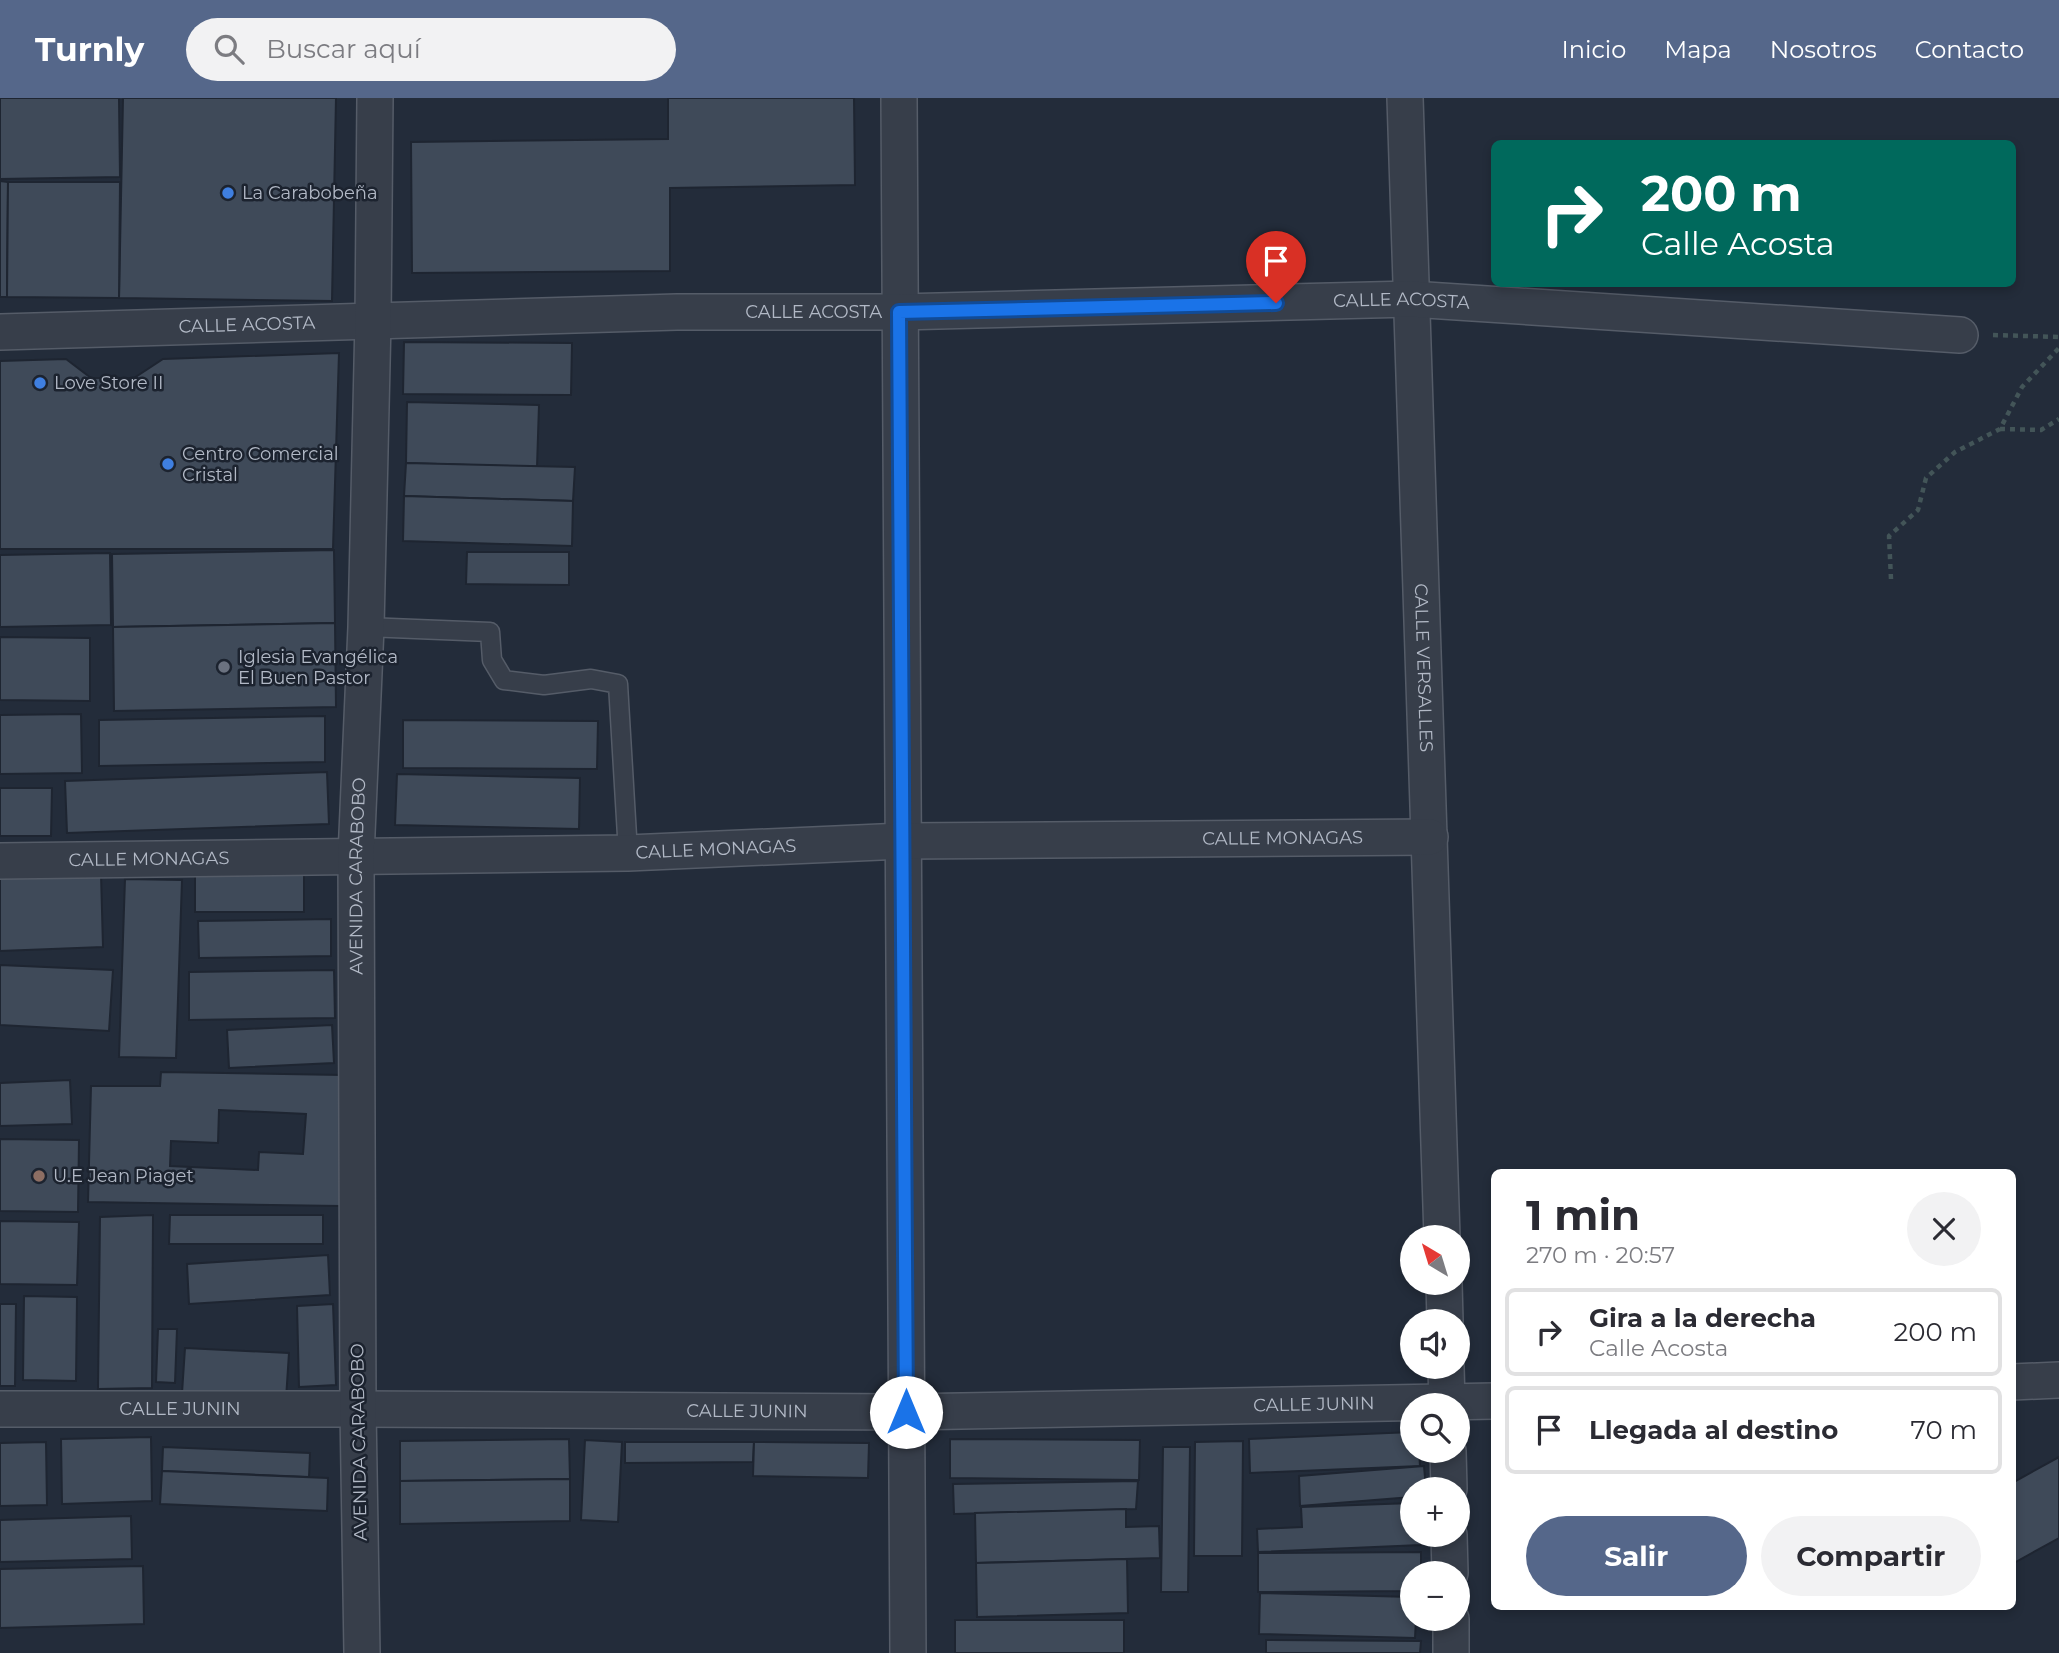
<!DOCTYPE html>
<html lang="es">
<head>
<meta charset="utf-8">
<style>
  body { margin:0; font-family:Montserrat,sans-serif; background:#f2f2f3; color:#2b2b33; height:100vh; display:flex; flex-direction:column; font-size:26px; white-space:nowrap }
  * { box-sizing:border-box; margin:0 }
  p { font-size:23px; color:#7c7c81 }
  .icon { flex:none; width:38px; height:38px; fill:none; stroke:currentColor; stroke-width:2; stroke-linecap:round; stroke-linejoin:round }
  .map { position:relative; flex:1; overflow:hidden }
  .sheet { position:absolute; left:1491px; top:1071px; width:525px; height:441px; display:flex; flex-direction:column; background:#fff; border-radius:10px; box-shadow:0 4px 10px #0003 }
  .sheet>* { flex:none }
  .top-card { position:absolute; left:1491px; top:42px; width:525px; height:147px; border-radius:10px; box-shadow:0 4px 10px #0003; background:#00695c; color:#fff; overflow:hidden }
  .needle { width:46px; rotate:322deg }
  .controls { position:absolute; left:1400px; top:1127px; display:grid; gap:14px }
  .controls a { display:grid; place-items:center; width:70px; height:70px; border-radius:50%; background:#fff; box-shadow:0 4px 10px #0003; font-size:35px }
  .pin { position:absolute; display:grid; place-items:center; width:60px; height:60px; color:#fff; margin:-72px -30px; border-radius:50% 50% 50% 0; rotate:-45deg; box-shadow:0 0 7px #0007 }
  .pin .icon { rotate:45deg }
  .me { position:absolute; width:77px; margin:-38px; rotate:0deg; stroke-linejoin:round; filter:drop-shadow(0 0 5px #0008) }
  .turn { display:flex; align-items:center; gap:24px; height:147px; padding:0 35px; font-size:32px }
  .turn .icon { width:91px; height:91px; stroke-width:2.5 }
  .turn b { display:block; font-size:49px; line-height:60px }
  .round { display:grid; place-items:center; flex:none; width:74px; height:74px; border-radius:37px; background:#f2f2f3 }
  .summary { display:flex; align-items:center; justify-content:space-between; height:119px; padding:0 35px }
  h1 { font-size:42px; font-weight:700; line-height:52px }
  .primary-button { display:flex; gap:14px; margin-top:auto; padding:14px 35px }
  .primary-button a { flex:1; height:80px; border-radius:42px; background:#55678a; color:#fff; font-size:28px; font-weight:700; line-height:80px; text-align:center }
  .primary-button a+a { background:#f2f2f3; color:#2b2b33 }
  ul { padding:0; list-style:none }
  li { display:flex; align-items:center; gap:21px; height:88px; margin:0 14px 10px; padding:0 21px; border:4px solid #e1e1e2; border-radius:10px }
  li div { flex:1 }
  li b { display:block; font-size:26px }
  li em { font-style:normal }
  header { display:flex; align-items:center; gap:42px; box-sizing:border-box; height:98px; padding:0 35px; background:#55678a; color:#fff }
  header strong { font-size:33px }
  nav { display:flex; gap:38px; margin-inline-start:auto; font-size:24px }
  .search { width:490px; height:63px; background:#f2f2f3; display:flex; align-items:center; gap:18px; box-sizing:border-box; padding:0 24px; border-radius:38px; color:#7c7c81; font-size:26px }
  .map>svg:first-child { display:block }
  .building { fill:#3f4a59; stroke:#1e2531; stroke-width:2; fill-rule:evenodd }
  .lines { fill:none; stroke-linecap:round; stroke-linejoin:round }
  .service-casing { stroke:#555c68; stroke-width:21 }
  .minor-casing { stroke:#555c68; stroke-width:38 }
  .path { stroke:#435558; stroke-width:4.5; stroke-dasharray:5 5; stroke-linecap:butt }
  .service { stroke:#373e4a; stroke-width:18 }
  .minor { stroke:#373e4a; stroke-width:35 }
  .route-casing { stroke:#114b97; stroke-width:18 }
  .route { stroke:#1a73e8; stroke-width:12 }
  .shop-dot { fill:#3f7fe0; stroke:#1c232f; stroke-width:2.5 }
  .worship-dot { fill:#6b7280; stroke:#1c232f; stroke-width:2.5 }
  .education-dot { fill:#8d6e63; stroke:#1c232f; stroke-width:2.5 }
  .labels { text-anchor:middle; stroke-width:5; stroke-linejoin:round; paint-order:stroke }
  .poi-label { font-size:18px; fill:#b2b9c6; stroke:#1c232f; text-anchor:start }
  .street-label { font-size:18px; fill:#b2b9c6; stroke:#1c232f }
</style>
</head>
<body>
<header>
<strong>Turnly</strong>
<div class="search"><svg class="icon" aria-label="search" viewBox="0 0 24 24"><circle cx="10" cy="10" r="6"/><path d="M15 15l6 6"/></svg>Buscar aquí</div>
<nav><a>Inicio</a><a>Mapa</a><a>Nosotros</a><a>Contacto</a></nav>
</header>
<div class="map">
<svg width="2059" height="1555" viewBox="0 0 2059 1555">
  <rect width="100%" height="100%" fill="#232c3a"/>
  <!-- building -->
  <g class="building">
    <path d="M0,0H119L120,79L0,81Z"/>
    <path d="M123,0H336L332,203L119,200Z"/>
    <path d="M668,0H854L855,87L670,90V173L412,175L411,44L668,41Z"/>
    <path d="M0,83L8,84L7,199H0Z"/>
    <path d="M8,84H120L119,200L7,199Z"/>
    <path d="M404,244L572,245L571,297L403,296Z"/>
    <path d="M339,255L333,451H0V263L66,261L91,280H134L163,261Z"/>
    <path d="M407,304L539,307L537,369L406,365Z"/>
    <path d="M406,365L575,369L573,403L404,398Z"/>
    <path d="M404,398L573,403L572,448L403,443Z"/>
    <path d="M334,452L335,525L113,529L112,456Z"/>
    <path d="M467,454H569V487L466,486Z"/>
    <path d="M110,455L111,527L0,529V457Z"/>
    <path d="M335,525L336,609L114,613L113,529Z"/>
    <path d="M0,539L90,540V603L0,602Z"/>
    <path d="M81,616L82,675L0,676V617Z"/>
    <path d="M325,618V664L99,668V622Z"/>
    <path d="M403,622L598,623L597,671L403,670Z"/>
    <path d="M327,674L329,726L67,735L65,683Z"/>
    <path d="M397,676L580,680L579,731L395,727Z"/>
    <path d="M0,690H52L51,738H0Z"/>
    <path d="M195,775L304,776V814H195Z"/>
    <path d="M101,776L103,849L0,853V780Z"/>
    <path d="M125,781L182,782L176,960L119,959Z"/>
    <path d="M331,821V858L199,860L198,823Z"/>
    <path d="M0,867L113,872L109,933L0,927Z"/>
    <path d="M334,872L335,920L189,922V874Z"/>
    <path d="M332,927L334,965L229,970L227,932Z"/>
    <path d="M161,974L343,977L340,1108L88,1104L91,988H160ZM219,1012L306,1016L303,1056L259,1054L258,1072L170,1068L171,1043L218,1045Z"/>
    <path d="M70,982L72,1026L0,1028V985Z"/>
    <path d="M0,1041L79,1042L78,1114L0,1113Z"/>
    <path d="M153,1117L152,1290L98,1291L100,1119Z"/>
    <path d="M170,1117H323V1146H169Z"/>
    <path d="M0,1123L79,1124L77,1187L0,1186Z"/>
    <path d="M328,1157L330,1197L189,1206L187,1166Z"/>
    <path d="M24,1198L77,1199L76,1283L23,1282Z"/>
    <path d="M0,1206H16L15,1288H0Z"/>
    <path d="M333,1206L336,1287L299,1289L297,1208Z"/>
    <path d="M158,1231H177L175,1285L156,1284Z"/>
    <path d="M185,1250L289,1255L286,1301L182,1295Z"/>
    <path d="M1412,1334V1353H1419L1420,1368L1250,1375L1249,1341Z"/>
    <path d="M151,1339L152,1403L62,1406L61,1341Z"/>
    <path d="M569,1341L570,1381L400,1383V1343Z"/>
    <path d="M950,1341L1140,1342L1139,1382L950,1380Z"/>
    <path d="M585,1342L622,1344L618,1424L581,1422Z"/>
    <path d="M1243,1343L1242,1458H1194L1195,1344Z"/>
    <path d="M46,1344L47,1407L0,1408V1345Z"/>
    <path d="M625,1344H754L753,1364L625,1365Z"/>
    <path d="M754,1344L869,1345L868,1380L753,1378Z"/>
    <path d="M163,1349L310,1355L309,1379L162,1373Z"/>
    <path d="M1163,1349H1190L1188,1494H1161Z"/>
    <path d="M2059,1359V1440L2012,1466V1385Z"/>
    <path d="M1424,1368L1426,1391H1412V1399L1300,1408L1299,1378Z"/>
    <path d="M162,1373L328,1380L327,1413L160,1406Z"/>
    <path d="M570,1381V1423L400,1426V1383Z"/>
    <path d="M1138,1383L1136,1411L954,1416L953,1386Z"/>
    <path d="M1412,1405V1437H1421V1447L1258,1454L1257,1431L1302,1429L1301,1409Z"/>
    <path d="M1126,1411V1429L1159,1428L1160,1460L976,1465L975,1415Z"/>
    <path d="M131,1418L132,1461L0,1464V1422Z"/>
    <path d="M1421,1454V1475H1412V1493L1258,1494V1455Z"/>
    <path d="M1127,1461L1128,1515L977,1519L976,1465Z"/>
    <path d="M143,1468L144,1526L0,1530V1471Z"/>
    <path d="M1260,1495L1412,1499V1521H1416L1415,1540L1259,1536Z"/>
    <rect x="955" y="1522" width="169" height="33"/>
    <path d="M1266,1542L1421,1543L1420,1555H1266Z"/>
  </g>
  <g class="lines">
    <!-- service casing -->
    <g class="service-casing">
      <path id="service" d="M366,529L490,534L492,562L504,582L544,587L591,581L618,586L628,755"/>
    </g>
    <!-- minor casing -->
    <g class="minor-casing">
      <g id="minor">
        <path d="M899,0L908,1555"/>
        <path id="s1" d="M1405,0L1442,1139"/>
        <path id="s2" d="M0,234L677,214H899L1411,201L1960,237"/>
        <path id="s3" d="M0,763L628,755L903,743L1430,739"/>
        <path d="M1444,1185L1445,1223"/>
        <path d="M1446,1269L1447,1307"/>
        <path d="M2012,1284L2059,1282"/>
        <path id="s4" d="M0,1311H358L906,1314L1494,1303"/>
        <path d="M1448,1353L1449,1391"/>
        <path d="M1449,1437L1450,1475"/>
        <path d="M1451,1521V1555"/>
        <path id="s5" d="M362,1555L358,1311L356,758L366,529L373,222L375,0"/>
      </g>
    </g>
    <!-- path -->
    <g class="path">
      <path d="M1993,237L2059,239"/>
      <path d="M2000,331L2041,332L2059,321"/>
      <path d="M1891,481L1889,438L1918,412L1926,380L1955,354L2000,331L2022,289L2059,250"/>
    </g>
    <!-- service -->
    <use href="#service" class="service"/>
    <!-- minor -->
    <use href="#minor" class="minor"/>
  </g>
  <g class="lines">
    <!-- route casing -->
    <g class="route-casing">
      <path id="route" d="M906,1314L899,214L1276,205"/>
    </g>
    <!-- route -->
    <use href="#route" class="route"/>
  </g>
  <!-- markers -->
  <g class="shop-dot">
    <circle cx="228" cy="95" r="7"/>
    <circle cx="40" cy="285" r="7"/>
    <circle cx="168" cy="366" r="7"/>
  </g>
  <circle class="worship-dot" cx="224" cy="569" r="7"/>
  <circle class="education-dot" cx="39" cy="1078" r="7"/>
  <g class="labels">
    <!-- poi labels -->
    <g class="poi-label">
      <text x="242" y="101">La Carabobeña</text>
      <text x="54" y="291">Love Store II</text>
      <text x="182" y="362">Centro Comercial<tspan x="182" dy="21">Cristal</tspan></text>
      <text x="238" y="565">Iglesia Evangélica<tspan x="238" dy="21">El Buen Pastor</tspan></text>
      <text x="53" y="1084">U.E Jean Piaget</text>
    </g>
    <!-- street labels -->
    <g class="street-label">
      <text dy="6" stroke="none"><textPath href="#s2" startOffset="1402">CALLE ACOSTA</textPath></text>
      <text dy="6" stroke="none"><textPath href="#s2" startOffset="814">CALLE ACOSTA</textPath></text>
      <text dy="6" stroke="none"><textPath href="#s2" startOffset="247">CALLE ACOSTA</textPath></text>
      <text dy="6" stroke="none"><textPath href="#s1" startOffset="570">CALLE VERSALLES</textPath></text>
      <text dy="6" stroke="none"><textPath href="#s3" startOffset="1283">CALLE MONAGAS</textPath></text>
      <text dy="6" stroke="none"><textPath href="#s3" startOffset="716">CALLE MONAGAS</textPath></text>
      <text dy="6" stroke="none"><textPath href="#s3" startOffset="149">CALLE MONAGAS</textPath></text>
      <text dy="6" stroke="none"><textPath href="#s5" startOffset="777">AVENIDA CARABOBO</textPath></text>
      <text dy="6" stroke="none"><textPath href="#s4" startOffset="1314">CALLE JUNIN</textPath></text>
      <text dy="6" stroke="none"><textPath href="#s4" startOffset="180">CALLE JUNIN</textPath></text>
      <text dy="6" stroke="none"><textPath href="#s4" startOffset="747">CALLE JUNIN</textPath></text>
      <text transform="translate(359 1344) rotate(-91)" y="6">AVENIDA CARABOBO</text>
    </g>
  </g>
</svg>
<div class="controls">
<a><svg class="needle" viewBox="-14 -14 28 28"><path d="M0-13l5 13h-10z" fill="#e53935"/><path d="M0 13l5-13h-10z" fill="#7c7c81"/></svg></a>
<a><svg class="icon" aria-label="sound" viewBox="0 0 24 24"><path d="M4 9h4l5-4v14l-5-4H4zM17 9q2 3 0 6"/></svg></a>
<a><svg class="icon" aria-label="search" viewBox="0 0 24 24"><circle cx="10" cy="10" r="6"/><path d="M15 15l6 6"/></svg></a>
<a>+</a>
<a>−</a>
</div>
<div class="pin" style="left:1276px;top:205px;background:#d93025"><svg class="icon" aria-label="arrive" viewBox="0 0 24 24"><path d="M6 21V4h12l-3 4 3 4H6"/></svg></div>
<svg class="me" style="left:906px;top:1314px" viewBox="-20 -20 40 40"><circle r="19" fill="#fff"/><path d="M0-13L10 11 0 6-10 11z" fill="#1a73e8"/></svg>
<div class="top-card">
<div class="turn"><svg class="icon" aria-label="right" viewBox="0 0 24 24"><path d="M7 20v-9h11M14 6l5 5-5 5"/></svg><div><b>200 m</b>Calle Acosta</div></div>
</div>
<section class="sheet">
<div class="summary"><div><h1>1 min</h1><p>270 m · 20:57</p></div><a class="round"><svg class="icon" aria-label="close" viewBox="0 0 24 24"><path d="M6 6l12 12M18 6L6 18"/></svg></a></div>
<ul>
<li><svg class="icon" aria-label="right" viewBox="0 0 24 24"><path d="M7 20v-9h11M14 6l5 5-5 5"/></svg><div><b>Gira a la derecha</b><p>Calle Acosta</p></div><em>200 m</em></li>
<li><svg class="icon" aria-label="arrive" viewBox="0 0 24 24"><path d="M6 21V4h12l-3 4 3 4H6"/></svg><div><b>Llegada al destino</b></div><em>70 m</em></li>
</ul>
<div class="primary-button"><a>Salir</a><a>Compartir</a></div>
</section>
</div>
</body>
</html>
